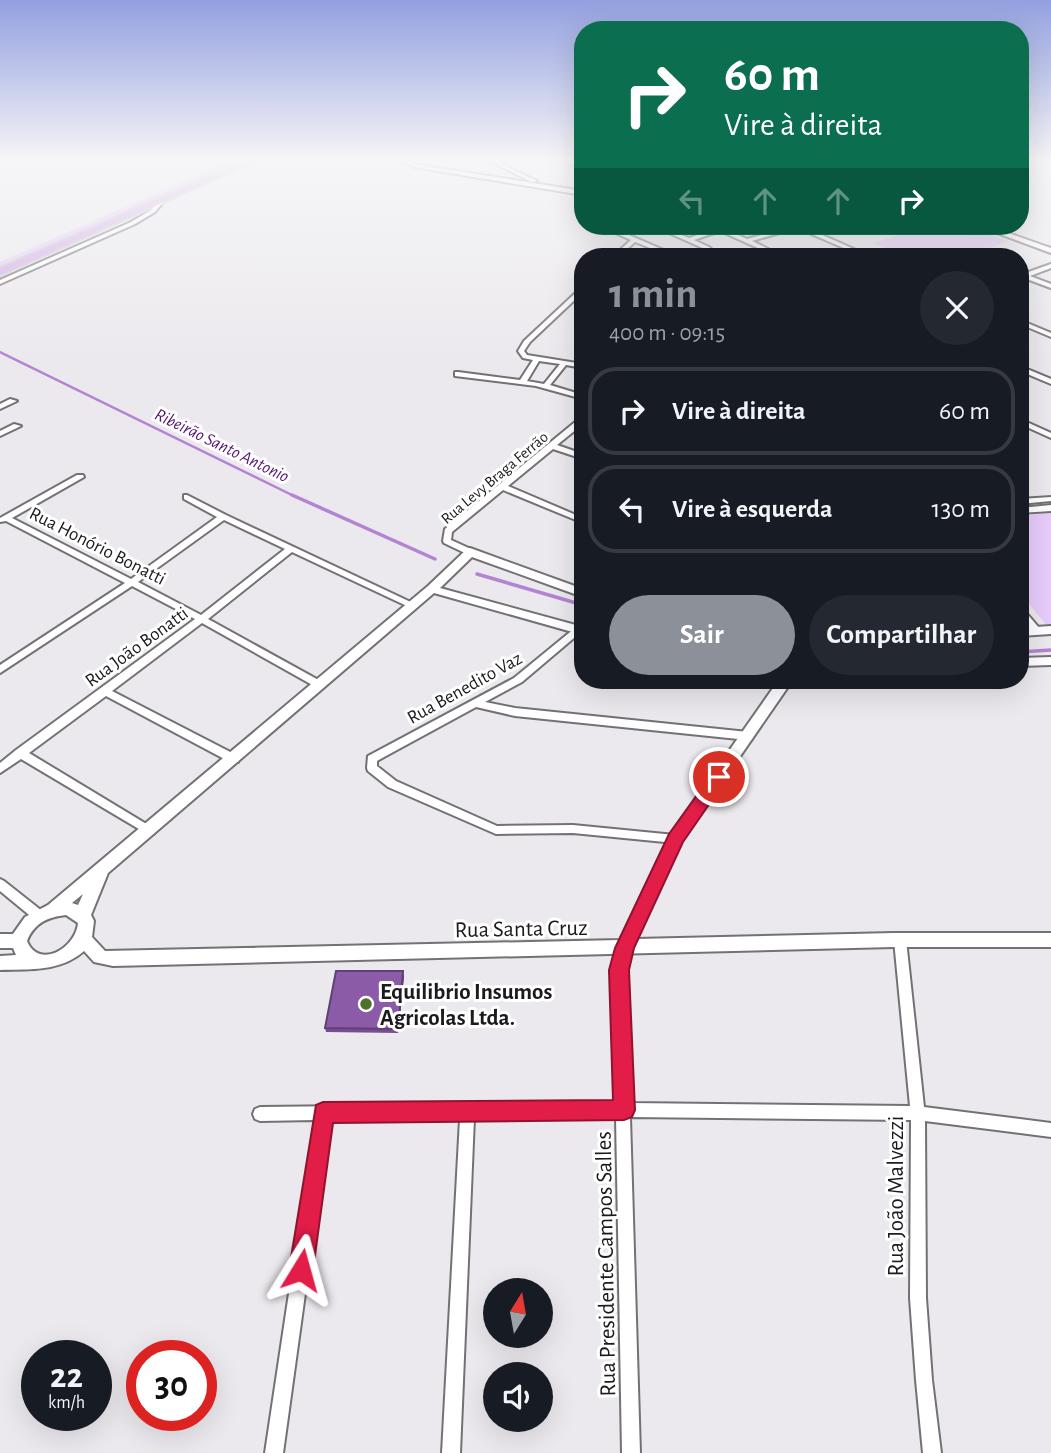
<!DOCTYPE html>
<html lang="pt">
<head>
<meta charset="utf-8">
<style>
  body { margin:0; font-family:"Alegreya Sans",sans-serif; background:#242831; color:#f1f3f6; height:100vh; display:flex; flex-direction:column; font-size:26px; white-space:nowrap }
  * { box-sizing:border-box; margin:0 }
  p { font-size:23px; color:#9ea1a6 }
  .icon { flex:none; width:38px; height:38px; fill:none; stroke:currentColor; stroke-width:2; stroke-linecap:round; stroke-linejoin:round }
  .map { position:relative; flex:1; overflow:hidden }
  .sheet { position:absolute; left:574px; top:248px; width:455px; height:441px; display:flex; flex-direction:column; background:#171b24; border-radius:28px; box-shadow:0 7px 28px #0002 }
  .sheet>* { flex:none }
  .banner { position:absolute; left:574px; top:21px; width:455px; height:214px; border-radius:28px; box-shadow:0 7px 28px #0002; background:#0b6e4f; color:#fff; overflow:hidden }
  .needle { width:46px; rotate:11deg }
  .fabs { position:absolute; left:483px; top:1278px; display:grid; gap:14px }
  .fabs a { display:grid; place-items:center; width:70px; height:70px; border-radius:50%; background:#171b24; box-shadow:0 7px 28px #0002; font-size:35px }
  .speed { position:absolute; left:21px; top:1340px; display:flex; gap:14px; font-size:35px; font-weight:700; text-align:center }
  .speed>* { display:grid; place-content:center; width:91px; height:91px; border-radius:50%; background:#171b24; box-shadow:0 7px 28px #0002; line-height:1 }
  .speed small { font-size:18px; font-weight:400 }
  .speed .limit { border:10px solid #d22; background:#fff; color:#111 }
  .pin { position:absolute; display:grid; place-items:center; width:60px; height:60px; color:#fff; margin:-30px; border:4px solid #fff; border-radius:50%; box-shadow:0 2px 7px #0007 }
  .me { position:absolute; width:77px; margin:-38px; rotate:8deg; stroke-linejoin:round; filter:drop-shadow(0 0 5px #0008) }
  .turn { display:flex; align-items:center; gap:24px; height:147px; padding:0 35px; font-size:32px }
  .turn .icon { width:91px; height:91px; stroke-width:2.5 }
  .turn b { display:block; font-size:49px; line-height:60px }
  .lanes { display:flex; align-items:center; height:66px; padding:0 35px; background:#0003; justify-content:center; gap:35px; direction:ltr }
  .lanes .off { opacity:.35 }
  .round { display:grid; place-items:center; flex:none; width:74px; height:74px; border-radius:37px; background:#242831 }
  .overview { display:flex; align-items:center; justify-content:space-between; height:119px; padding:0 35px }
  h1 { font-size:42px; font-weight:600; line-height:52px; color:#8c9099 }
  .action { display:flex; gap:14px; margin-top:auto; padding:14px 35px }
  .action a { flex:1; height:80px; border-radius:42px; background:#8c9099; color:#fff; font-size:28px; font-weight:600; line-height:80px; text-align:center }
  .action a+a { background:#242831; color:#f1f3f6 }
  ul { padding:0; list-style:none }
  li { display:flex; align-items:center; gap:21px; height:88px; margin:0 14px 10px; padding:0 21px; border:4px solid #363941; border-radius:28px }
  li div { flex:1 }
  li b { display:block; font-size:26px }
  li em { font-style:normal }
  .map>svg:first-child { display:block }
  .green { fill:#e7cbfb }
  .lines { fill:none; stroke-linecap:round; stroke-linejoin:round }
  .stream-far1 { stroke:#b483d2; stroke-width:2.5 }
  .stream { stroke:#b483d2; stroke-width:3.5 }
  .street-casing { stroke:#747175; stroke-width:4 }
  .secondary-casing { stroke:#747175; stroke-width:4 }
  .highway-casing { stroke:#c8c8c9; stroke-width:4 }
  .street { fill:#fff; fill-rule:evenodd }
  .secondary { fill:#fff; fill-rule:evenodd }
  .highway { fill:#d0a8ea; fill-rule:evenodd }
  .wall { fill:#784e90 }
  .shaded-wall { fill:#614075 }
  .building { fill:#8b5ba7; stroke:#614075; stroke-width:2 }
  .route { fill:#e11d48; stroke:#92132f; stroke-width:2 }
  .poi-dot { fill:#4e712a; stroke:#fff; stroke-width:2.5 }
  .labels { text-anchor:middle; stroke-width:6; stroke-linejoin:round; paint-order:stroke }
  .far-street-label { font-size:16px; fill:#1b1a1c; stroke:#fff }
  .far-water-label { font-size:18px; font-style:italic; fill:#551474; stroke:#fff }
  .street-label { font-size:19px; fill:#1b1a1c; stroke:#fff }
  .near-street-label { font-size:23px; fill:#1b1a1c; stroke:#fff }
  .near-poi-label { font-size:23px; font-weight:bold; fill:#1b1a1c; stroke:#fff; text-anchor:start }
</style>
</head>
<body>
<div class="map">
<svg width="1051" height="1453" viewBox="0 0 1051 1453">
  <rect width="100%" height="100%" fill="#ebe9ed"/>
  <!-- green -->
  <g class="green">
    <path d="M232,160H248L0,270V262Z"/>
    <path d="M930,226H965L1008,241L965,257H909L873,243Z"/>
    <path d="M1051,513V626L1048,627L1020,593V516Z"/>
  </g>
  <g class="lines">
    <!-- stream-far1 -->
    <path class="stream-far1" d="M0,352L296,497"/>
    <!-- stream -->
    <g class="stream">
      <path d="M292,495L435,559"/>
      <path d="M477,574L583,605"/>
      <path d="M1020,652L1051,650"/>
    </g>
    <!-- street casing -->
    <g class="street-casing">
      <g id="street">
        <path d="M401,160H407L414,164L583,191V195L413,167Z"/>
        <path d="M487,160H493L537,181L532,182Z"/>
        <path d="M562,160H568L583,166V169Z"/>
        <path d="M160,199L165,200L155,212L135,224L0,284V280L131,222L151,210Z"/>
        <path d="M608,226L680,257H673L635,242L618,257H612L631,240L606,229L605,228Z"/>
        <path d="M653,226H660L689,238L715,229L710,226L723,228L747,239L794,226H802L872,257H865L797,228L752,241L785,257H778L720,231L694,240L709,247L720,257H714L705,249Z"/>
        <path d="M1051,264V268L1030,276L1051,284V288L1024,278L1020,279V275Z"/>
        <path d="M583,286V292L530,342L524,351L527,355L583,364V368L566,365L550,385L583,395V399L536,386L455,376V372H458L520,380L533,360L523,358L518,351L524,341ZM539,361L560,364L544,384L527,381Z"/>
        <path d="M1020,320L1051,333V337L1020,324Z"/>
        <path d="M1020,366L1051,379V384L1020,371Z"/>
        <path d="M10,399L17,401L0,409V404Z"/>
        <path d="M580,418H583V424L557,445L583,454V459L553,449L508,486L583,518V523L503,490L452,532L451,540L473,550V554H467L444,543L443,541L445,529Z"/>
        <path d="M1020,419L1051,433V438L1020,424Z"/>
        <path d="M14,424L21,426L0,436V431Z"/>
        <path d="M77,475H83L84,477L12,518L131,579L217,517L184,499V495H187L226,515L417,605L412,608L409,607L292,552L208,619L324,683L325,685L324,687H316L202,623L112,691L238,756L239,759L238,762H230L106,696L29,753L153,828L155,831L153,834L149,835L21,759L0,773V763L16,750L195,619L132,586L0,673V665L125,583L6,521L0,522V518ZM224,520L285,549L201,615L138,582Z"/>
        <path d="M1051,497V501L1020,504V499Z"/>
        <path d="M1051,505V511L1020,513V508Z"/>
        <path d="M1020,608L1023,609L1040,629L1042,631L1040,633H1034L1020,617Z"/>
        <path d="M578,627L583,630L581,632L522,682L485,702L515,708L748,732L753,736L752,739L748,740L515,716L476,707L384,757L377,761V766L396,781L497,826L573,825L675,835L679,836L681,839L679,842L675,843L573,833L496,834L388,787L368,771L367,768L368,756L514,678L575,628Z"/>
        <path d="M0,879L4,881L42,911L44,915L42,919L38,920L34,919L0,891Z"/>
        <path d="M900,935L904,936L906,940L924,1107L1051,1123V1137L925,1121L926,1298L932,1380L941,1453H923L916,1380L910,1298L911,1120L630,1117L640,1453H622L616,1117L474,1118L460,1453H442L460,1119L329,1120L283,1453H265L315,1120L260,1121L255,1119L253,1114L255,1109L260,1107L615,1103L613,970L620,944L624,943L628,944L630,948L625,970L629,1103L910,1106L894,940L896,936Z"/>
      </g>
    </g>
    <!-- secondary casing -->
    <g class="secondary-casing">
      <g id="secondary">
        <path d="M978,226H988L1051,248V253Z"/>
        <path d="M470,548L583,589V597L472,557L440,588L583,627V635L434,593L108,873L91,915L94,921L92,937L105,951L620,940L670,835L778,681H792L681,842L636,939L894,933H1051V947H894L113,966L94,962L84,951C60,972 30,969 0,970V956L16,955L13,948H0V934H13L25,917L48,905L428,586L466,550ZM83,894L78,905L72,903ZM66,915L78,923C76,948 39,970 27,941C34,923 48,917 66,915Z"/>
        <path d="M1051,626V634L1020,636V628Z"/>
        <path d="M1051,657V665L1020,666V658Z"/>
      </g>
    </g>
    <!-- highway casing -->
    <g class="highway-casing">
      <path id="highway" d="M245,160H257L0,275V268Z"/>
    </g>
    <!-- street -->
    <use href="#street" class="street"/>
    <!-- secondary -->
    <use href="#secondary" class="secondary"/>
    <!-- highway -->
    <use href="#highway" class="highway"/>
  </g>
  <!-- wall -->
  <path class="wall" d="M404,976L398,1033L326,1032L325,1028Z"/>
  <!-- shaded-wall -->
  <path class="shaded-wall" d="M403,971L404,976L398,1033V1029Z"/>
  <!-- building -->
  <path class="building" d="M336,971H403L398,1029L325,1028Z"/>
  <!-- sky -->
  <linearGradient id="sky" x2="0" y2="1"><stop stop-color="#93a0df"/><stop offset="0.44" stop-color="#f6f5f7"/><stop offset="1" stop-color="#f6f5f7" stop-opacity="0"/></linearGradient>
  <rect width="1051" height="363" fill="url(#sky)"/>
  <!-- route -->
  <path class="route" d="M719,771L728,777L683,842L634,948L629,970L635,1110L632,1117L624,1120L333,1123L313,1270L309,1278L301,1282L292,1278L289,1270L316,1105L323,1102L613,1100L609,970L615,948L669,834L713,773Z"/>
  <!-- markers -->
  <circle class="poi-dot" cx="366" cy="1004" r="7"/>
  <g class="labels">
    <!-- far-street labels -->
    <g class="far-street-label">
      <text transform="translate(494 477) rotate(-40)" y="6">Rua Levy Braga Ferrão</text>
    </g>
    <!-- far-water labels -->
    <g class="far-water-label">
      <text transform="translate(222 445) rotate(26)" y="6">Ribeirão Santo Antonio</text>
    </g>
    <!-- street labels -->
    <g class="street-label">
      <text transform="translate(98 545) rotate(27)" y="7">Rua Honório Bonatti</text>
      <text transform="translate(136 646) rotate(-36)" y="7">Rua João Bonatti</text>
      <text transform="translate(464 687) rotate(-29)" y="7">Rua Benedito Vaz</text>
    </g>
    <!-- near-street labels -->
    <g class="near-street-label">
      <text transform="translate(521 928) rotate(-1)" y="8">Rua Santa Cruz</text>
      <text transform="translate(895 1196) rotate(-90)" y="8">Rua João Malvezzi</text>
      <text transform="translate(605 1264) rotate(-91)" y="8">Rua Presidente Campos Salles</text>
    </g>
    <!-- near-poi labels -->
    <g class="near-poi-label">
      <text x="380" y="999">Equilibrio Insumos<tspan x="380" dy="26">Agricolas Ltda.</tspan></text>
    </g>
  </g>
</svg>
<div class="fabs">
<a><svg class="needle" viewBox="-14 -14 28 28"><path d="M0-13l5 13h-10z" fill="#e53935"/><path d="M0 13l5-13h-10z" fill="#9ea1a6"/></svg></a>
<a><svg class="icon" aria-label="sound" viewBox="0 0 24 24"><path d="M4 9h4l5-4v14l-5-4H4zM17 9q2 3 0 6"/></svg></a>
</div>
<div class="speed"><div>22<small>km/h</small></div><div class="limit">30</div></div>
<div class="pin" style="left:719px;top:777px;background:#d93025"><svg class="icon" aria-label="arrive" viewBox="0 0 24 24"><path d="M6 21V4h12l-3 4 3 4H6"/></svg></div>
<svg class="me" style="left:301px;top:1270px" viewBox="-20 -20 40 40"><path d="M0-17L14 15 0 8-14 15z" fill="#e11d48" stroke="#fff" stroke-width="4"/></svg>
<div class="banner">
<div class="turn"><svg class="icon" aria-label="right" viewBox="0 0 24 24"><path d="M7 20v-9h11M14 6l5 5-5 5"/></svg><div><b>60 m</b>Vire à direita</div></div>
<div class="lanes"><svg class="icon off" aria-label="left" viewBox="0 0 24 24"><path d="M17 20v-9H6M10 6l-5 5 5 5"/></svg><svg class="icon off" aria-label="ahead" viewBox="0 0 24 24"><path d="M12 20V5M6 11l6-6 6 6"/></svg><svg class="icon off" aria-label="ahead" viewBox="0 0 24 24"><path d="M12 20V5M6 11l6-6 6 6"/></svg><svg class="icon" aria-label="right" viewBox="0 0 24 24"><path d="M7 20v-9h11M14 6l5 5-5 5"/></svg></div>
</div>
<section class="sheet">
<div class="overview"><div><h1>1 min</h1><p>400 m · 09:15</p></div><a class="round"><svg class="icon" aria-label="close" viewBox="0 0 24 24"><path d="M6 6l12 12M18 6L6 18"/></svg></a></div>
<ul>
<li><svg class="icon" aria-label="right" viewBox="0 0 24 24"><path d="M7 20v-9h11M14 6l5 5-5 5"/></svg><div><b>Vire à direita</b></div><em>60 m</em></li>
<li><svg class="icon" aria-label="left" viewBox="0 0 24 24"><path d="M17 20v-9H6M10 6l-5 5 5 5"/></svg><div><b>Vire à esquerda</b></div><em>130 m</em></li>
</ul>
<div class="action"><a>Sair</a><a>Compartilhar</a></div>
</section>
</div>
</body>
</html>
